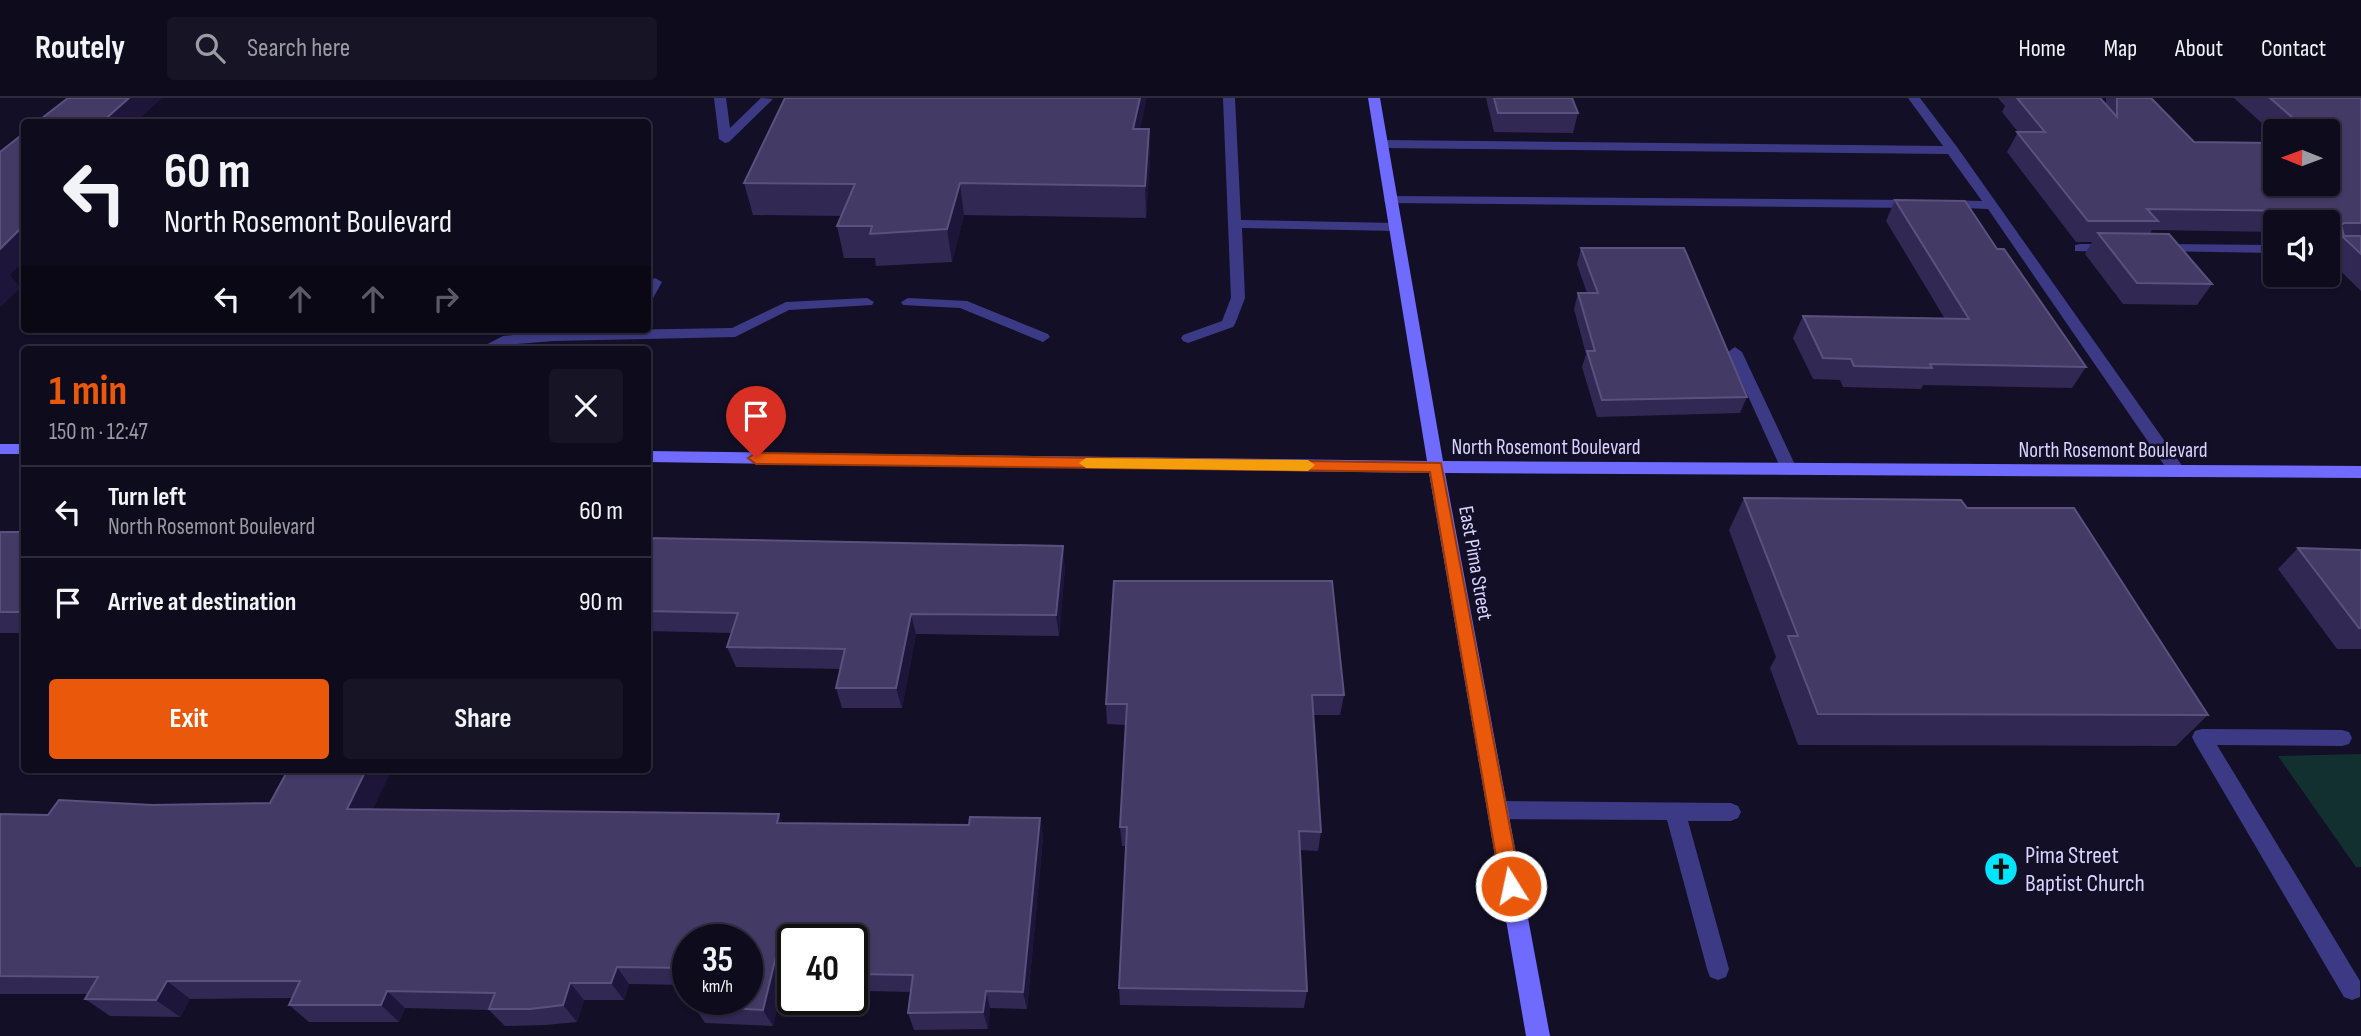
<!DOCTYPE html>
<html lang="en">
<head>
<meta charset="utf-8">
<style>
  body { margin:0; font-family:"Sofia Sans Condensed",sans-serif; background:#171425; color:#f1f3f6; height:100vh; display:flex; flex-direction:column; font-size:26px; white-space:nowrap }
  * { box-sizing:border-box; margin:0 }
  p { font-size:23px; color:#9b9ba3 }
  .icon { flex:none; width:38px; height:38px; fill:none; stroke:currentColor; stroke-width:2; stroke-linecap:round; stroke-linejoin:round }
  .map { position:relative; flex:1; overflow:hidden }
  .drawer { position:absolute; left:21px; top:248px; width:630px; height:427px; display:flex; flex-direction:column; background:#0e0b1c; border-radius:7px; box-shadow:0 2px 5px #0004,0 0 0 2px #2e2b3b }
  .drawer>* { flex:none }
  .banner { position:absolute; left:21px; top:21px; width:630px; height:214px; border-radius:7px; box-shadow:0 2px 5px #0004,0 0 0 2px #2e2b3b; background:#0e0b1c; color:#f1f3f6; overflow:hidden }
  .needle { width:46px; rotate:271deg }
  .fabs { position:absolute; left:2263px; top:21px; display:grid; gap:14px }
  .fabs a { display:grid; place-items:center; width:77px; height:77px; border-radius:7px; background:#0e0b1c; box-shadow:0 2px 5px #0004,0 0 0 2px #2e2b3b; font-size:35px }
  .speed { position:absolute; left:672px; top:826px; display:flex; gap:14px; font-size:35px; font-weight:700; text-align:center }
  .speed>* { display:grid; place-content:center; width:91px; height:91px; border-radius:50%; background:#0e0b1c; box-shadow:0 2px 5px #0004,0 0 0 2px #2e2b3b; line-height:1 }
  .speed small { font-size:18px; font-weight:400 }
  .speed .limit { border:4px solid #111; border-radius:10px; background:#fff; color:#111 }
  .pin { position:absolute; display:grid; place-items:center; width:60px; height:60px; color:#fff; margin:-72px -30px; border-radius:50% 50% 50% 0; rotate:-45deg; box-shadow:0 0 7px #0007 }
  .pin .icon { rotate:45deg }
  .me { position:absolute; width:77px; margin:-38px; rotate:350deg; stroke-linejoin:round; filter:drop-shadow(0 0 5px #0008) }
  .turn { display:flex; align-items:center; gap:24px; height:147px; padding:0 28px; font-size:32px }
  .turn .icon { width:91px; height:91px; stroke-width:2.5 }
  .turn b { display:block; font-size:49px; line-height:60px }
  .lanes { display:flex; align-items:center; height:66px; padding:0 28px; background:#0003; justify-content:center; gap:35px; direction:ltr }
  .lanes .off { opacity:.35 }
  .round { display:grid; place-items:center; flex:none; width:74px; height:74px; border-radius:7px; background:#171425 }
  .overview { display:flex; align-items:center; justify-content:space-between; height:119px; padding:0 28px }
  h1 { font-size:42px; font-weight:700; line-height:52px; color:#ea580c }
  .action { display:flex; gap:14px; margin-top:auto; padding:14px 28px }
  .action a { flex:1; height:80px; border-radius:7px; background:#ea580c; color:#fff; font-size:28px; font-weight:700; line-height:80px; text-align:center }
  .action a+a { background:#171425; color:#f1f3f6 }
  ul { padding:0; list-style:none }
  li { display:flex; align-items:center; gap:21px; height:91px; padding:0 28px; border-top:2px solid #2e2b3b }
  li div { flex:1 }
  li b { display:block; font-size:26px }
  li em { font-style:normal }
  header { display:flex; align-items:center; gap:42px; box-sizing:border-box; height:98px; padding:0 35px; background:#0e0b1c; border-bottom:2px solid #2e2b3b }
  header strong { font-size:33px }
  nav { display:flex; gap:38px; margin-inline-start:auto; font-size:24px }
  .search { width:490px; height:63px; background:#171425; display:flex; align-items:center; gap:18px; box-sizing:border-box; padding:0 24px; border-radius:7px; color:#9b9ba3; font-size:26px }
  .map>svg:first-child { display:block }
  .green { fill:#12302f }
  .lines { fill:none; stroke-linecap:round; stroke-linejoin:round }
  .lane { fill:#3d3a85; fill-rule:evenodd }
  .secondary { fill:#6f6bff; fill-rule:evenodd }
  .wall { fill:#312854 }
  .shaded-wall { fill:#1d163a }
  .building { fill:#433a66; stroke:#5a527e; stroke-width:2 }
  .route { fill:#ea580c; stroke:#983908; stroke-width:2 }
  .slow { fill:#f59e0b }
  .labels { text-anchor:middle; stroke-width:5; stroke-linejoin:round; paint-order:stroke }
  .street-label { font-size:21px; fill:#d9d4ff; stroke:#130f26 }
  .near-poi-label { font-size:24px; fill:#d9d4ff; stroke:#130f26; text-anchor:start }
</style>
</head>
<body>
<header>
<strong>Routely</strong>
<div class="search"><svg class="icon" aria-label="search" viewBox="0 0 24 24"><circle cx="10" cy="10" r="6"/><path d="M15 15l6 6"/></svg>Search here</div>
<nav><a>Home</a><a>Map</a><a>About</a><a>Contact</a></nav>
</header>
<div class="map">
<svg width="2361" height="938" viewBox="0 0 2361 938">
  <rect width="100%" height="100%" fill="#130f26"/>
  <!-- green -->
  <path class="green" d="M2361,656V769H2356L2278,658Z"/>
  <g class="lines">
    <!-- lane -->
    <g class="lane">
      <path d="M714,0H726L730,30L761,0L773,1L729,44L725,45L719,41Z"/>
      <path d="M1223,0H1235L1241,122L1395,125L1402,129L1395,133L1242,130L1245,200L1235,226L1233,229L1188,245L1183,243L1181,240L1183,237L1222,223L1231,200Z"/>
      <path d="M1908,0H1920L1957,49L2183,369L2185,373L2183,377H2171L1988,111L1939,109L1937,106L1944,102L1982,103L1948,56L1382,50L1376,46L1382,42L1943,48Z"/>
      <path d="M1391,98L1916,102L1923,106L1916,110L1386,105L1384,102Z"/>
      <path d="M2080,146H2111L2118,150L2111,154L2075,153V147Z"/>
      <path d="M2160,146L2275,147V155L2155,153V147Z"/>
      <path d="M655,180L662,184L653,200L648,201V185Z"/>
      <path d="M867,200L874,204L872,207L789,212L735,239L553,243L506,247L496,252H476L503,238L553,233L732,230L786,204Z"/>
      <path d="M908,200L967,203L1048,236L1050,239L1043,244L1038,242L960,210L903,207L901,204Z"/>
      <path d="M1735,249L1742,254L1797,371L1795,375L1789,377L1781,371L1728,254Z"/>
      <path d="M2202,631L2342,632L2349,634L2352,640L2349,646L2342,648L2217,647L2360,883V899L2352,902L2344,899L2195,645L2192,639L2195,633Z"/>
      <path d="M1498,703L1731,705L1738,708L1741,714L1738,720L1731,723H1688L1729,871L1726,879L1718,882L1710,879L1707,871L1667,722L1498,721L1491,718L1488,712L1491,706Z"/>
    </g>
    <!-- secondary -->
    <g class="secondary">
      <path d="M1368,0H1380L1443,363L2361,368V380L1445,375L1550,938H1526L1429,375L648,364V353L1427,363Z"/>
      <rect x="0" y="346" width="24" height="10"/>
    </g>
  </g>
  <!-- wall -->
  <g class="wall">
    <path d="M1486,0H1572L1578,15L1573,35L1494,34Z"/>
    <path d="M1998,0H2100L2106,6V0H2151L2194,44L2328,86V33H2275V37L2234,0H2361V193L2328,161V124H2275V134L2152,132L2150,136L2212,186L2197,207L2123,206L2085,156L2092,144H2076L2007,54L2018,34L2002,14L2005,8Z"/>
    <path d="M1141,31H1149L1150,62L1146,120L964,117L952,164L876,168L875,160H844L837,128L841,118L753,117L744,85Z"/>
    <path d="M1895,102L1997,151L2086,269L2072,290L1923,287L1921,291L1843,289L1840,282L1813,281L1793,240L1803,218L1945,221L1886,123Z"/>
    <path d="M1581,150L1747,299L1740,315L1597,319L1582,269L1586,256L1574,211L1578,195H1587L1577,166Z"/>
    <path d="M1744,400L1967,410L2208,617L2176,648L1798,647L1770,570L1776,559L1729,432Z"/>
    <rect x="0" y="434" width="24" height="101"/>
    <path d="M648,440L1065,469L1059,538L916,536L902,610H842L836,590L840,571L736,569L727,549L732,535L648,533Z"/>
    <path d="M2298,450L2361,452V551H2337L2278,471Z"/>
    <path d="M1114,483L1344,597L1340,617H1313L1321,734L1318,753L1300,752L1307,893L1304,910L1120,907L1119,890L1126,748H1122L1120,729L1126,627L1107,626L1106,606Z"/>
    <path d="M152,707L373,712L782,725L969,727L1040,720L1043,739L1027,911L990,910L988,931L914,932L908,915L911,894L867,893L859,876L862,859H852V842H793V860H789L773,928L705,925L694,908L747,901L688,842V887L629,886L624,902H584L577,924L545,927L505,928L489,912L405,910L399,924H309L289,907L292,900L190,901L180,919L110,918L85,901L88,896H0V716L48,717Z"/>
  </g>
  <!-- shaded-wall -->
  <g class="shaded-wall">
    <path d="M129,0H162L136,24H102Z"/>
    <path d="M1140,0H1147L1134,62L1133,31Z"/>
    <path d="M1149,31L1150,62L1146,120L1145,88Z"/>
    <path d="M960,85L964,117L952,164L947,131Z"/>
    <path d="M24,127V163L10,177L21,190L0,209V151Z"/>
    <path d="M1063,448L1065,469L1059,538L1056,517Z"/>
    <path d="M911,516L916,536L902,610L896,590Z"/>
    <path d="M366,672H392L364,730L347,711Z"/>
    <path d="M779,716L787,736L777,725Z"/>
    <path d="M1040,720L1043,739L1027,911L1023,894Z"/>
    <path d="M780,842L789,860L773,928L763,912Z"/>
    <path d="M617,869L629,886L624,902L611,885Z"/>
    <path d="M167,883L190,901L180,919L156,902Z"/>
    <path d="M570,885L584,902L577,924L563,907Z"/>
    <path d="M387,893L405,910L399,924L381,907Z"/>
    <path d="M986,893L990,910L988,931L983,914Z"/>
  </g>
  <!-- building -->
  <g class="building">
    <path d="M68,0H129L102,24H37Z"/>
    <path d="M785,0H1140L1133,31H1149L1145,88L960,85L947,131L870,136L872,128H837L855,86L744,85Z"/>
    <path d="M1494,0H1572L1578,15H1498Z"/>
    <path d="M2017,0H2100L2117,19V0H2151L2194,44L2275,45V86H2328V33H2308L2270,0H2361V125H2344L2341,127L2344,138H2361V156L2315,113L2147,111L2158,123H2088L2017,34H2045Z"/>
    <path d="M24,35V127L0,151V54Z"/>
    <path d="M1895,102L1965,103L1997,151H2004L2086,269L1930,266L1932,270L1854,268L1851,261L1823,260L1803,218L1969,221Z"/>
    <path d="M2098,135L2169,136L2212,186L2137,185Z"/>
    <path d="M1581,150H1684L1747,299L1602,302L1587,253H1595L1578,195H1598Z"/>
    <path d="M1744,400L1961,402L1967,410H2074L2208,617L1818,616L1788,538H1798Z"/>
    <rect x="0" y="434" width="24" height="80"/>
    <path d="M648,440L1063,448L1056,517L911,516L896,590H836L845,551L727,549L738,515L648,513Z"/>
    <path d="M2298,450L2361,452V530H2359Z"/>
    <path d="M1114,483H1332L1344,597H1312L1321,734L1299,733L1307,893L1119,890L1127,729H1120L1127,606H1106Z"/>
    <path d="M288,672H366L347,711L779,716L777,725L969,727L970,719L1040,720L1023,894L986,893L983,914L908,915L913,877L859,876L865,841L780,842L763,912L694,908L696,901H747V842H688V870L617,869L611,885H570L563,907L530,911H489L495,895L387,893L381,907H289L300,883H167L156,902L85,901L98,879L0,878V716L48,717L59,702L152,707L270,705Z"/>
  </g>
  <!-- route -->
  <path class="route" d="M756,355L1441,365L1521,788L1518,795L1511,797L1504,795L1501,788L1430,374L756,366L748,360Z"/>
  <!-- slow -->
  <path class="slow" d="M1086,360L1308,362L1315,367L1308,373L1086,370L1079,365Z"/>
  <!-- icons -->
  <defs>
    <g id="church-disc" transform="scale(1.75)"><circle r="9.5" fill="#00e5ff" stroke="#130f26"/><path d="M-1.2-6h2.4v3.5h3.3v2.4h-3.3V6h-2.4V-.1h-3.3v-2.4h3.3Z" fill="#111"/></g>
  </defs>
  <g fill-rule="evenodd">
    <use href="#church-disc" x="2001" y="771"/>
  </g>
  <g class="labels">
    <!-- street labels -->
    <g class="street-label">
      <text x="1546" y="356">North Rosemont Boulevard</text>
      <text x="2113" y="359">North Rosemont Boulevard</text>
      <text transform="translate(1476 465) rotate(80)" y="7">East Pima Street</text>
    </g>
    <!-- near-poi labels -->
    <g class="near-poi-label">
      <text x="2025" y="765">Pima Street<tspan x="2025" dy="28">Baptist Church</tspan></text>
    </g>
  </g>
</svg>
<div class="fabs">
<a><svg class="needle" viewBox="-14 -14 28 28"><path d="M0-13l5 13h-10z" fill="#e53935"/><path d="M0 13l5-13h-10z" fill="#9b9ba3"/></svg></a>
<a><svg class="icon" aria-label="sound" viewBox="0 0 24 24"><path d="M4 9h4l5-4v14l-5-4H4zM17 9q2 3 0 6"/></svg></a>
</div>
<div class="speed"><div>35<small>km/h</small></div><div class="limit">40</div></div>
<div class="pin" style="left:756px;top:360px;background:#d93025"><svg class="icon" aria-label="arrive" viewBox="0 0 24 24"><path d="M6 21V4h12l-3 4 3 4H6"/></svg></div>
<svg class="me" style="left:1511px;top:788px" viewBox="-20 -20 40 40"><circle r="17" fill="#ea580c" stroke="#fff" stroke-width="3"/><path d="M0-11L8 9 0 5-8 9z" fill="#fff"/></svg>
<div class="banner">
<div class="turn"><svg class="icon" aria-label="left" viewBox="0 0 24 24"><path d="M17 20v-9H6M10 6l-5 5 5 5"/></svg><div><b>60 m</b>North Rosemont Boulevard</div></div>
<div class="lanes"><svg class="icon" aria-label="left" viewBox="0 0 24 24"><path d="M17 20v-9H6M10 6l-5 5 5 5"/></svg><svg class="icon off" aria-label="ahead" viewBox="0 0 24 24"><path d="M12 20V5M6 11l6-6 6 6"/></svg><svg class="icon off" aria-label="ahead" viewBox="0 0 24 24"><path d="M12 20V5M6 11l6-6 6 6"/></svg><svg class="icon off" aria-label="right" viewBox="0 0 24 24"><path d="M7 20v-9h11M14 6l5 5-5 5"/></svg></div>
</div>
<section class="drawer">
<div class="overview"><div><h1>1 min</h1><p>150 m · 12:47</p></div><a class="round"><svg class="icon" aria-label="close" viewBox="0 0 24 24"><path d="M6 6l12 12M18 6L6 18"/></svg></a></div>
<ul>
<li><svg class="icon" aria-label="left" viewBox="0 0 24 24"><path d="M17 20v-9H6M10 6l-5 5 5 5"/></svg><div><b>Turn left</b><p>North Rosemont Boulevard</p></div><em>60 m</em></li>
<li><svg class="icon" aria-label="arrive" viewBox="0 0 24 24"><path d="M6 21V4h12l-3 4 3 4H6"/></svg><div><b>Arrive at destination</b></div><em>90 m</em></li>
</ul>
<div class="action"><a>Exit</a><a>Share</a></div>
</section>
</div>
</body>
</html>
